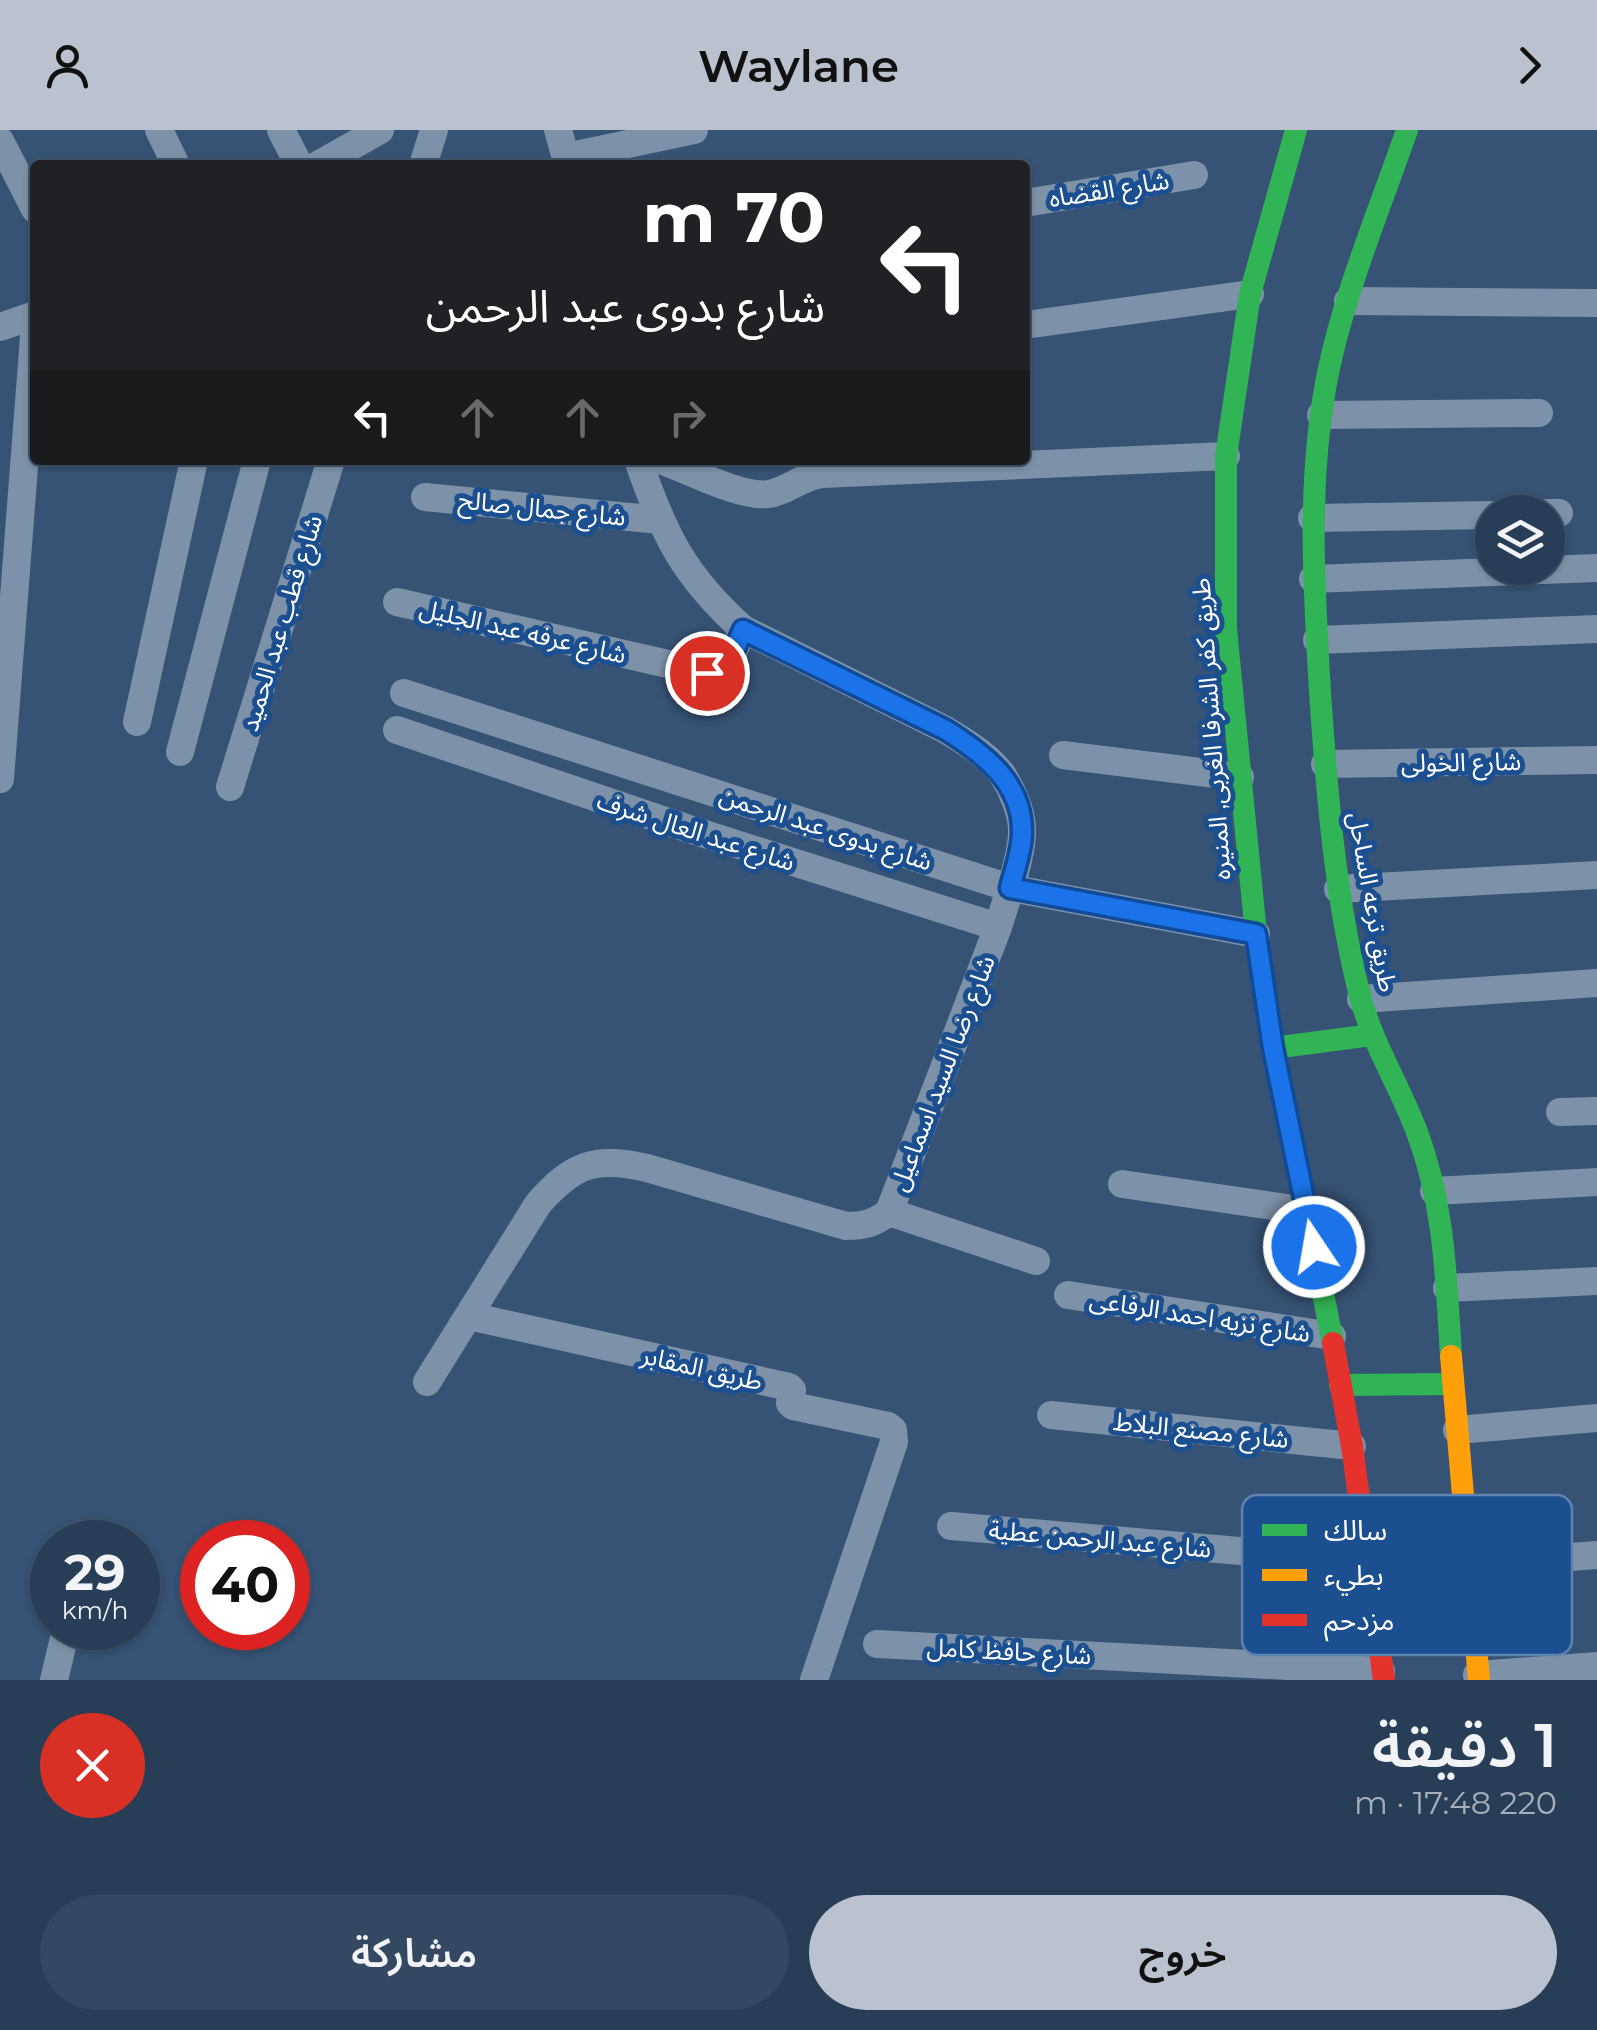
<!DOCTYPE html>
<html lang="ar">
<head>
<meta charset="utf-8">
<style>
  body { margin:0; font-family:Montserrat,"Noto Sans Arabic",sans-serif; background:#344961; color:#f1f3f6; direction:rtl; height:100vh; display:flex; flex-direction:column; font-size:38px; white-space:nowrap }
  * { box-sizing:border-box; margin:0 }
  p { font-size:32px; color:#a5aeba }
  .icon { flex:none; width:55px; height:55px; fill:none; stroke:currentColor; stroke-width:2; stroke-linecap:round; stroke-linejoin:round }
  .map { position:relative; height:1550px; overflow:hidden; direction:ltr }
  .side { display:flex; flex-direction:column; background:#283e57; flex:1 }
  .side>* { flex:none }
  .guide { position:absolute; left:30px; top:30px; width:1000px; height:305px; border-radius:10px; box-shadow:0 2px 8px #0004,0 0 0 2px #44576d; direction:rtl; background:#202124; color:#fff; overflow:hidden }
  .controls { position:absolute; left:1475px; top:365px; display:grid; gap:20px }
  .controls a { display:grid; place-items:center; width:90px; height:90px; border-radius:50%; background:#283e57; box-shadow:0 2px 8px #0004,0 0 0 2px #44576d; font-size:50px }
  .speed { position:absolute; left:30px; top:1390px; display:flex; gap:20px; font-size:50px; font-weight:700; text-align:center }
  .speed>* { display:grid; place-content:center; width:130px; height:130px; border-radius:50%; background:#283e57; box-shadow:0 2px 8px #0004,0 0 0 2px #44576d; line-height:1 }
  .speed small { font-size:25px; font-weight:400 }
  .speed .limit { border:15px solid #d22; background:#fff; color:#111 }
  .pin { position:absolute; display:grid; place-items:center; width:85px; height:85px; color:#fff; margin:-42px; border:5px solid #fff; border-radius:50%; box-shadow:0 2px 10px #0007 }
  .me { position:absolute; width:110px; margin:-55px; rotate:348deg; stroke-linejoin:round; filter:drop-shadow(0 0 8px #0008) }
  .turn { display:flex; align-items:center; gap:35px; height:210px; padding:0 40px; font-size:45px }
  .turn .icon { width:130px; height:130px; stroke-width:2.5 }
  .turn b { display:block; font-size:70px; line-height:85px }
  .lanes { display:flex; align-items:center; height:95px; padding:0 40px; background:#0003; justify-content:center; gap:50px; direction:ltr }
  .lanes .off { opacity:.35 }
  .round { display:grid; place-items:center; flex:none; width:105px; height:105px; border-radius:52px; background:#344961 }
  .overview { display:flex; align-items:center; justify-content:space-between; height:170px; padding:0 40px }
  h1 { font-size:60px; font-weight:600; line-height:75px }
  .button { display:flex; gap:20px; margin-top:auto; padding:20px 40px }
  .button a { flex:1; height:115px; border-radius:60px; background:#b9c2ce; color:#111; font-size:40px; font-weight:600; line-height:115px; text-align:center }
  .button a+a { background:#344961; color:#f1f3f6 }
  header { display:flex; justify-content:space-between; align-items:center; height:130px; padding:0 40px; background:#b9c2ce; color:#111; font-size:45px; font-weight:600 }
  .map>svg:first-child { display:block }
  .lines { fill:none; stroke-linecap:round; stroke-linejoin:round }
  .street { stroke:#7d92a8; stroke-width:28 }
  .fast { stroke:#30b455; stroke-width:22 }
  .slow { stroke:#ff9f0a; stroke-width:22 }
  .jam { stroke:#e5322d; stroke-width:22 }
  .route-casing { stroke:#114b97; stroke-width:25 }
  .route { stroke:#1a73e8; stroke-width:18 }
  .labels { text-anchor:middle; stroke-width:10; stroke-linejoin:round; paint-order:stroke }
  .street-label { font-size:25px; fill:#fff; stroke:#1b4f8f }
  .key { fill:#1b4f8f; stroke:#5f84b1; stroke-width:2.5 }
  .key-label { font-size:28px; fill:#fff }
</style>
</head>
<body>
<header><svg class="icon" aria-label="forward" viewBox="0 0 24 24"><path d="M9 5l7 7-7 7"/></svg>Waylane<svg class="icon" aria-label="person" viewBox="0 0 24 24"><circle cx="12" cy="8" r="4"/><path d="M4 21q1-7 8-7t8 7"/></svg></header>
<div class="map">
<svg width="1597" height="1550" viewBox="0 0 1597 1550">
  <rect width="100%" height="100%" fill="#365274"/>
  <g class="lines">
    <!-- street -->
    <g class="street">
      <path d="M159,0L176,35"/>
      <path d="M281,0L299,35"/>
      <path d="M558,0L568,35"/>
      <path d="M0,11L35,79"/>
      <path d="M566,27L694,0"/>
      <path d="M318,35L380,0"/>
      <path d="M423,35L434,0"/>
      <path d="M1025,73L1194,45"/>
      <path d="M1348,171L1597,173"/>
      <path d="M1025,195L1250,164"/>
      <path d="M0,197L35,185"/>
      <path d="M1321,285L1539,283"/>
      <path d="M661,330C688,340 742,368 769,364C788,361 802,346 822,344L1226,326"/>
      <path d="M425,367L660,390"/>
      <path d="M1548,383H1559"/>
      <path d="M1312,388L1492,385"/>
      <path d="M1313,449L1597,438"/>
      <path d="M397,472L707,543C730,538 734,520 743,499"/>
      <path d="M1317,510L1597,499"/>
      <path d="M404,563L1010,758L1256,804"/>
      <path d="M137,592L194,330"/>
      <path d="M397,600L692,700L998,797"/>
      <path d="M180,622L257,330"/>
      <path d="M1063,625L1240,647"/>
      <path d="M1325,634L1597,630"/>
      <path d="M0,649L35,194"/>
      <path d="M230,657L331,330"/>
      <path d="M1338,759L1597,745"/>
      <path d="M1361,869L1597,853"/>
      <path d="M1560,982L1597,981"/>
      <path d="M1122,1054L1307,1081"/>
      <path d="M1434,1061L1597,1052"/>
      <path d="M889,1082L1036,1131"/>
      <path d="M1447,1158L1597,1151"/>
      <path d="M1068,1165L1332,1206"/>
      <path d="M469,1186L789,1257L792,1260L790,1273L793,1276L888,1296L893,1300L894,1312L814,1550"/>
      <path d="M427,1252L538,1074C573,1034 595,1026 647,1038L846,1096C864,1096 875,1093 889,1082L998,797C1006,771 1021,730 1022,704C1023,684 1013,661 1002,644C988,625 965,612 946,600L743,499C683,445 664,405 638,330"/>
      <path d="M1051,1285L1352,1316"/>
      <path d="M1457,1300L1597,1288"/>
      <path d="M951,1396L1368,1432"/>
      <path d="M1468,1435L1597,1425"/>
      <path d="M877,1514L1381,1541"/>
      <path d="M1477,1545L1597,1536"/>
      <path d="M54,1550L65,1504"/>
    </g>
    <!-- fast -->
    <g class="fast">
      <path d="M1296,0L1250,164L1226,326V499L1256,804L1273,918L1333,1213"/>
      <path d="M1407,0C1379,81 1342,168 1326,253C1307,357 1314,457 1320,562C1327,665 1335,769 1361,870C1374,916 1400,957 1417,1002C1445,1077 1446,1148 1451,1226"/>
      <path d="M1273,918L1372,905"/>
      <path d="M1340,1255L1453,1254"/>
    </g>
    <!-- slow -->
    <path class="slow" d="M1451,1226L1479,1550"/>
    <!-- jam -->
    <path class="jam" d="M1333,1213L1352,1316L1384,1550"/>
  </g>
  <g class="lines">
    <!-- route casing -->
    <g class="route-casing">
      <path id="route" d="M707,543C730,538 734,520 743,500L946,600C984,624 1023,653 1022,703C1022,721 1014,741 1010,758L1256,804L1273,918L1314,1117"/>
    </g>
    <!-- route -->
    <use href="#route" class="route"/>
  </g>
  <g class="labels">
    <!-- street labels -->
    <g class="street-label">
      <text transform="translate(1109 59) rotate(-9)" y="9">شارع القضاه</text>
      <text transform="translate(542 378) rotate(6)" y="9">شارع جمال صالح</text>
      <text transform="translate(281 493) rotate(-73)" y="9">شارع قطب عبد الحميد</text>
      <text transform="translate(523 501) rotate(13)" y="9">شارع عرفه عبد الجليل</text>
      <text transform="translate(1211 599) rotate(-94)" y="9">طريق كفر الشرفا الغربى, المنيره</text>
      <text transform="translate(1461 632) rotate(-1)" y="9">شارع الخولى</text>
      <text transform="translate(826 698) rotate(18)" y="9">شارع بدوى عبد الرحمن</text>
      <text transform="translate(696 701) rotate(18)" y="9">شارع عبد العال شرف</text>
      <text transform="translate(1373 772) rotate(80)" y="9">طريق ترعه الساحل</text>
      <text transform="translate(942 943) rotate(-69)" y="9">شارع رضا السيد اسماعيل</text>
      <text transform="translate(1200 1186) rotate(9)" y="9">شارع نزيه احمد الرفاعى</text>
      <text transform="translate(702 1238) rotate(13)" y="9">طريق المقابر</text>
      <text transform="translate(1201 1300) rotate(6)" y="9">شارع مصنع البلاط</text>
      <text transform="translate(1100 1409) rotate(5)" y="9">شارع عبد الرحمن عطية</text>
      <text transform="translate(1009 1521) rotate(3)" y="9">شارع حافظ كامل</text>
    </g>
  </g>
  <!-- legend -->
  <rect x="1242" y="1365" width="330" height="160" rx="15" class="key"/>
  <rect x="1262" y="1394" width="45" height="12" fill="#30b455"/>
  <rect x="1262" y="1439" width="45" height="12" fill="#ff9f0a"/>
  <rect x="1262" y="1484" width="45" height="12" fill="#e5322d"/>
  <g class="key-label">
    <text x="1324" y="1410">سالك</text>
    <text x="1324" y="1455">بطيء</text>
    <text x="1324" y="1500">مزدحم</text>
  </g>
</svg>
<div class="controls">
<a><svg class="icon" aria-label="layers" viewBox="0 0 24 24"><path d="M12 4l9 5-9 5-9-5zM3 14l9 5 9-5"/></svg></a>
</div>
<div class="speed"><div>29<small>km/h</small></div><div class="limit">40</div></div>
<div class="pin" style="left:707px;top:543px;background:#d93025"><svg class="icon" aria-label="arrive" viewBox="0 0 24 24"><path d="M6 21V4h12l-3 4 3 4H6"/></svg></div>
<svg class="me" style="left:1314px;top:1117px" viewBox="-20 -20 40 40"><circle r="17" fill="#1a73e8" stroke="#fff" stroke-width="3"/><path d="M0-11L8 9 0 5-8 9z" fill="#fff"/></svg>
<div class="guide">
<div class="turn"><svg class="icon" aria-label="left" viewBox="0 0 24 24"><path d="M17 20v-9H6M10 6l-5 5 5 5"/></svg><div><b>70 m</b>شارع بدوى عبد الرحمن</div></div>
<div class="lanes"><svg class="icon" aria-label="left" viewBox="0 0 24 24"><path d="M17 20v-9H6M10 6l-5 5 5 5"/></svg><svg class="icon off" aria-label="ahead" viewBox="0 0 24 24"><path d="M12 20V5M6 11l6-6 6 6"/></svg><svg class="icon off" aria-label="ahead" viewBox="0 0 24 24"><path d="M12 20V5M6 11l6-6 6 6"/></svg><svg class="icon off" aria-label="right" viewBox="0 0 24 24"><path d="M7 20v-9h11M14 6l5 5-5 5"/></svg></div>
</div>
</div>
<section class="side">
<div class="overview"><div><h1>1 دقيقة</h1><p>220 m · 17:48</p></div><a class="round" style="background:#d93025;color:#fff"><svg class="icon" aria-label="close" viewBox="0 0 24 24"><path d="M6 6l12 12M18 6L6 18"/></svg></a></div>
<div class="button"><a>خروج</a><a>مشاركة</a></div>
</section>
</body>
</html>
